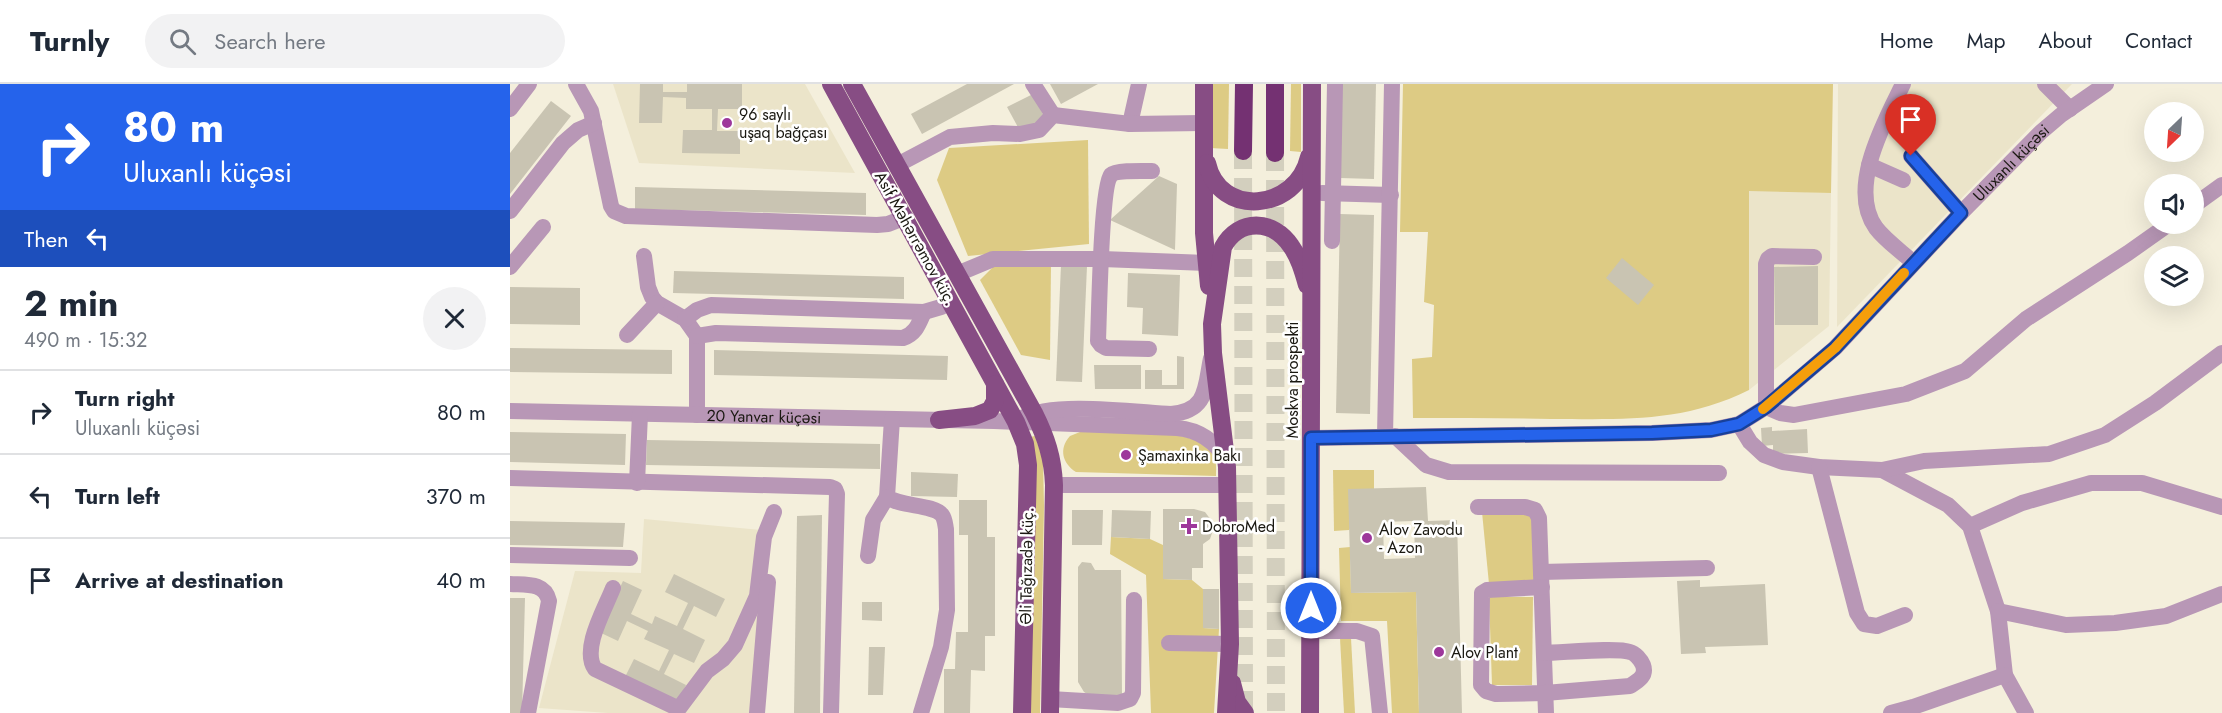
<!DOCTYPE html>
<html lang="en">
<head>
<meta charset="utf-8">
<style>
  body { margin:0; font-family:Jost,sans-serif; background:#f2f2f3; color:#1f2937; height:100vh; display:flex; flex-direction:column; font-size:22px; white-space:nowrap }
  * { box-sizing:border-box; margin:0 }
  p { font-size:20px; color:#747a83 }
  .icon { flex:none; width:33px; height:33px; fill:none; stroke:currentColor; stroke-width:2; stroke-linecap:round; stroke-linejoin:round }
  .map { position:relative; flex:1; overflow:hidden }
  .sheet { display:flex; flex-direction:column; background:#fff; width:510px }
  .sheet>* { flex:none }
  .top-card { background:#2563eb; color:#fff; overflow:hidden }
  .needle { width:39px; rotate:205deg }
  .controls { position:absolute; left:1634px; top:18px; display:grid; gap:12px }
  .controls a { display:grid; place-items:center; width:60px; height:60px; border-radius:50%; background:#fff; box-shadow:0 6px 24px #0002; font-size:30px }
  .pin { position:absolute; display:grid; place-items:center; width:51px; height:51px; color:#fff; margin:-62px -26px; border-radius:50% 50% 50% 0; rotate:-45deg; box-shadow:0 0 6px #0007 }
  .pin .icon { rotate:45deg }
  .me { position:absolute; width:66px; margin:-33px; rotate:0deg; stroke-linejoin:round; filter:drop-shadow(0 0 4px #0008) }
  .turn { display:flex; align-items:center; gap:21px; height:126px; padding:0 24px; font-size:27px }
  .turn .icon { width:78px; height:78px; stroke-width:2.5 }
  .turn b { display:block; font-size:42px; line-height:51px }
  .then { display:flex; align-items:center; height:57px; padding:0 24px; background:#0003; gap:12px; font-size:22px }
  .round { display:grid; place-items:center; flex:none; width:63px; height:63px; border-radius:32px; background:#f2f2f3 }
  .head { display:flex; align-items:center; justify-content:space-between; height:102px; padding:0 24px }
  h1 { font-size:36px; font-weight:700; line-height:45px }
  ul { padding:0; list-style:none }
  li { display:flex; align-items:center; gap:18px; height:84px; padding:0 24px; border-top:2px solid #e0e1e3 }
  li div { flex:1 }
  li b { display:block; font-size:22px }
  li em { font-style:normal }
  header { display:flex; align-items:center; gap:36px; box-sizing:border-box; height:84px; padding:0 30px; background:#fff; border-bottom:2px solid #e0e1e3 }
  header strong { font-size:28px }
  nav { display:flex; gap:33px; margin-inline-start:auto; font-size:21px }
  .search { width:420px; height:54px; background:#f2f2f3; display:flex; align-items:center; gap:15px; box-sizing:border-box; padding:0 21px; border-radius:33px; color:#747a83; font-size:22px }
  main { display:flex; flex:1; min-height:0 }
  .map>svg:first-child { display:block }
  .built { fill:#ebe4c9 }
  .green { fill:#ddcb84 }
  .building { fill:#c9c4b2; fill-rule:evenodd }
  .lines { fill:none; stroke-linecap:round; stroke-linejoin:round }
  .highway-tunnel { stroke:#d3cfbe; stroke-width:18; stroke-dasharray:18 9; stroke-linecap:butt }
  .minor { stroke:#b897b6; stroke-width:16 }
  .major { stroke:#874d84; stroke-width:18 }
  .highway { stroke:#743172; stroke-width:18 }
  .route-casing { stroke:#184099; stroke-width:15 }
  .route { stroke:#2563eb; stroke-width:10 }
  .slow { stroke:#f59e0b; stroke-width:10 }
  .poi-dot { fill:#9d379b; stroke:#fff; stroke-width:2 }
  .labels { text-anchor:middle; stroke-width:5; stroke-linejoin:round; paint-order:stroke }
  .poi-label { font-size:16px; fill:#1a1811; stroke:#fff; text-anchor:start }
  .street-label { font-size:16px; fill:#1a1811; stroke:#fff }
</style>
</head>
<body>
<header>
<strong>Turnly</strong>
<div class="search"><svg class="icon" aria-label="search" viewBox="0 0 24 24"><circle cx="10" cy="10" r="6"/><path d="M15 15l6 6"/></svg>Search here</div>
<nav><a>Home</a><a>Map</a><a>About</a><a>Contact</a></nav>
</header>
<main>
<section class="sheet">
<div class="top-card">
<div class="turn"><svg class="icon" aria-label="right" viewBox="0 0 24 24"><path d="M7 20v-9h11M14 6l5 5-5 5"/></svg><div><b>80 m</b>Uluxanlı küçəsi</div></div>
<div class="then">Then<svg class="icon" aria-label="left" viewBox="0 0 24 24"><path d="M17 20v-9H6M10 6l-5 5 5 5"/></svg></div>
</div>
<div class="head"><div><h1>2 min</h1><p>490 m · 15:32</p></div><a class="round"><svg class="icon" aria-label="close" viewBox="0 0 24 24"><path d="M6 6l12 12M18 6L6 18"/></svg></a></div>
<ul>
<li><svg class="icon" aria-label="right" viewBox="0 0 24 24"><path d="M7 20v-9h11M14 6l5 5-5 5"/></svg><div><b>Turn right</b><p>Uluxanlı küçəsi</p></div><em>80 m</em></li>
<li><svg class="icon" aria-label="left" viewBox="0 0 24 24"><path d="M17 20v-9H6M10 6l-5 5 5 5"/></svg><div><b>Turn left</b></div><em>370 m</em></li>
<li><svg class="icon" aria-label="arrive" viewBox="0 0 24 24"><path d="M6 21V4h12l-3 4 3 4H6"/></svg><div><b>Arrive at destination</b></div><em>40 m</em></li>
</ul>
</section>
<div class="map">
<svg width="1712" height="629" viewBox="0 0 1712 629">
  <rect width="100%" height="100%" fill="#f4efdc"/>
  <!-- built -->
  <g class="built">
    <path d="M103,0H295L345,89L129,79Z"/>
    <path d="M1328,0H1562L1327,243Z"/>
    <path d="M1239,106L1321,109L1319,242L1239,306Z"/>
    <path d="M134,435L251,446L245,629H98L29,624L65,487L131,489Z"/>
  </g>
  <!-- green -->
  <g class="green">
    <path d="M702,0H719L718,65L700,64Z"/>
    <path d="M781,0H791V68L780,67Z"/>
    <path d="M893,0H1323L1321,109L1239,107V306C1172,339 1114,335 1041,335C995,334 949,334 903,334L902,275L922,273L924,221L914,218L918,148H890Z"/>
    <path d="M578,56L579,160L458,172L427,96L439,64Z"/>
    <path d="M541,179L540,276L511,271L470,196L485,181Z"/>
    <path d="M570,348C600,349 681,342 701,366C707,373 706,384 706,392L566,388C553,380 548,365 560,352Z"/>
    <path d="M525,352L533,376L534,422L530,629H521L520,353Z"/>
    <path d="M823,386H864V405L839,446L824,447Z"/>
    <path d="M972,428L1019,430L1026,437L1025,497L979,500Z"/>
    <path d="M601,453L640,455L653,461V495L682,496L693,505V544L709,545L704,629H641L636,491L600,470Z"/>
    <path d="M840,463L841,509L906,508L909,629H882L877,537H831L829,464Z"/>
    <path d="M979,513H1023L1022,601H982Z"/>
    <path d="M830,554H841L845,629H834Z"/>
  </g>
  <!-- building -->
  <g class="building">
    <path d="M130,0H153V8H177V0H232V25H208L207,47H230V70L172,69L173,46H202V25H176V14L153,13L152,39H129Z"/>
    <path d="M457,0H504L412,50L401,30Z"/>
    <path d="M540,0H588L551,20Z"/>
    <path d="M832,0H866L864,95L830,94Z"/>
    <path d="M523,10L535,34L510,47L497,23Z"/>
    <path d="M41,17L61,32L0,110V69Z"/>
    <path d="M649,92L667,100L665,166L600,136Z"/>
    <path d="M125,103L356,109V131L125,125Z"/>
    <path d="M830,130L864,131L860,330L826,329Z"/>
    <path d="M1112,174L1144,201L1128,221L1096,194Z"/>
    <path d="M551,181L577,182L572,298L546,297Z"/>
    <path d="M1308,182V241H1265L1264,183Z"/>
    <path d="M164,187L394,193V215L163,209Z"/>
    <path d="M618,189L670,191L668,252L632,250L633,224L617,223Z"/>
    <path d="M0,203L70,204V241L0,240Z"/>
    <path d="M0,264L162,266V290L0,288Z"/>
    <path d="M204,266L438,272L437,296L204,291Z"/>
    <path d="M667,272L674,273V305H635V286H652V301H667Z"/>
    <path d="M584,281H631V305H585Z"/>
    <path d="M1262,343V347L1297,345L1298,369L1263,370V361L1252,362L1251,344Z"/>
    <path d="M0,348L116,350L115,381L0,378Z"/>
    <path d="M137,356L370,360V385L136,381Z"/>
    <path d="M401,388L448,390L447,413L401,412Z"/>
    <path d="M916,403L918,437L947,436L952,629H909L906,508L841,509L838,405ZM904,437L905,474L874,475L873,438Z"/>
    <path d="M449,416H477V453H485V552H475V587L461,586L460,629H434V585H445L446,548H458V451H449Z"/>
    <path d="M653,425H684L695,428L701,436L703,446L700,455L693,460V484H682V496L653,495Z"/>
    <path d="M562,426H593L592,461H562Z"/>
    <path d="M602,426L641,427L640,455L601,453Z"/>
    <path d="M312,431L310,629H284L287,432Z"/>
    <path d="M0,437L115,439L113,463L0,461Z"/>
    <path d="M572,478L581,479L585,486H611L612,612L579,611L574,608L568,598V483Z"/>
    <path d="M164,490L215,515L206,533L184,522L173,545L195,556L184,579L164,570L154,590L176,601L168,618L115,593L124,575L149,587L159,566L134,555L138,547L117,537L108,557L89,548L113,497L132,506L121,530L142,540L145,532L167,542L178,519L155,508Z"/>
    <path d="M1190,496V503L1255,500L1258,561L1195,563L1196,569L1171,570L1167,497Z"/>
    <path d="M693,505H709V545L693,544Z"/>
    <path d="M0,514H15L12,629H0Z"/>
    <path d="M352,518H372V537L352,536Z"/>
    <path d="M359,563H375L373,611H358Z"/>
  </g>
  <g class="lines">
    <!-- highway-tunnel -->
    <g class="highway-tunnel">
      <path d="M733,67L734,629"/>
      <path d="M765,69L766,629"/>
    </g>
    <!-- minor -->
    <g class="minor">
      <path d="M66,0L81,27L101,122L104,127L116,132L367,141L378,140L396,133"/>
      <path d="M523,0L543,31"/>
      <path d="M1393,0C1375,37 1337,104 1366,144C1376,157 1392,168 1404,179"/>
      <path d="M1535,0L1560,25"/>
      <path d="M0,25L19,0"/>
      <path d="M620,40L629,0"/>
      <path d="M1401,72L1451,129"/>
      <path d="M387,81L440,53L483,49L510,50L529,46L543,31L620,40L693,39"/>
      <path d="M1359,81L1393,96"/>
      <path d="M812,109L881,111"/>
      <path d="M1683,122L1712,101"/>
      <path d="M0,127L53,59L68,46L84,39"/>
      <path d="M822,157L825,0"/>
      <path d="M134,172L138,203L142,213L147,219L175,235L187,252V331"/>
      <path d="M1304,173L1262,172L1258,175L1256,180V323L1270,329L1284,331L1396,310L1455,287L1516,235L1618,169L1659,140"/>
      <path d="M0,183L33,143"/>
      <path d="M447,190L483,175H592L697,179"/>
      <path d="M175,235L187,226L201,221L414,228L431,223L441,218"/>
      <path d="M117,251L147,219"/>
      <path d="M187,252L206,249L393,254C406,250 409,239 414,228"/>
      <path d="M639,265L596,264L591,261L588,257C589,234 591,102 601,91C606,86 633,87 642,87"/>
      <path id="s1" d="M0,327L484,337L667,344C690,346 706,358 717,377"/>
      <path d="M512,334C543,317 624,328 661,330C698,327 695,303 701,274"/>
      <path d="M382,335L377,413C391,423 423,420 432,431C435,435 435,440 436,445L437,526L431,563L411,629"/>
      <path d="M1229,340L1240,358L1254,371L1273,378L1309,383L1372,386L1438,421L1460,442L1488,527L1495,591L1516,629"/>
      <path d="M875,352L882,0"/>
      <path d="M885,352L916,381L939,388L1209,389"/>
      <path id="s2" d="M801,354L1142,349L1201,346L1229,340L1256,323L1325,264L1451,129L1531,48L1551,31L1596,0"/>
      <path d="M1309,383L1347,529L1354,540L1367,542L1395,531"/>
      <path d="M1372,386L1414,377L1539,370L1595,351L1645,319L1712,269"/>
      <path d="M0,394L320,403L325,405L327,410L321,629"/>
      <path d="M127,399L130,330"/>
      <path d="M544,401H717"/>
      <path d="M968,423H1015L1025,426L1029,434L1036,629"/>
      <path d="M1460,442L1512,419L1581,399H1632L1712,423"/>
      <path d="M0,471L120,474"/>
      <path d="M358,472L363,436L377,413"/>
      <path d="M1031,488L1197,484"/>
      <path d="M0,500C16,501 35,498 39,517L18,629"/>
      <path d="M1032,503L977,506L972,509L971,601L976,607L986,610L1035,609L1120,602C1128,597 1137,592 1133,581C1131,576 1125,569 1120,568C1106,563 1051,569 1034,569"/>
      <path d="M103,504C95,525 71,565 85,585L165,623H170L197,587L213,575L225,561L247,512L254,453L264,428"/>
      <path d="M1488,527L1556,541L1605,539L1656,532L1712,510"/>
      <path d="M801,547H847L862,552L870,629"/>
      <path d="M659,559L720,560"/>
      <path d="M540,615L608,619L620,615L623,609L624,516"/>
      <path d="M247,629L258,498"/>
      <path d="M1381,629L1403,623L1495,591"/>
    </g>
    <!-- major -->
    <g class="major">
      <path d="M321,0L506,338L515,360L518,381L512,629"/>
      <path d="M342,0L524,329C536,353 543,374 544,401L540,629"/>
      <path d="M694,0V149L699,202"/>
      <path d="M697,79C709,134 786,128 799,73"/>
      <path d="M429,336L465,332L480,326L485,317V300"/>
      <path d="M722,599L727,618L735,629"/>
      <path d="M716,629L720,560L717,383L703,269L702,240L713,163C729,134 763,135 781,162C789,173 793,187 797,201"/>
      <path d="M800,629L802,0"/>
    </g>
    <!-- highway -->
    <g class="highway">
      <path d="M733,67L734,0"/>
      <path d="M765,69V0"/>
    </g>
  </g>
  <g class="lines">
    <!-- route casing -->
    <g class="route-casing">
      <path id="route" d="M801,524V354L1142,349L1201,346L1229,340L1256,323L1325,264L1451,129L1401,72"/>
    </g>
    <!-- route -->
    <use href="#route" class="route"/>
    <!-- slow -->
    <path class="slow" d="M1253,325L1325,264L1394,189"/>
  </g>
  <!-- markers -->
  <g class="poi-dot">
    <circle cx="217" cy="39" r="6"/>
    <circle cx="616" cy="371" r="6"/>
    <path d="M676 433h6v6h6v6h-6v6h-6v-6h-6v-6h6z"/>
    <circle cx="857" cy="454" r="6"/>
    <circle cx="929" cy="568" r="6"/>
  </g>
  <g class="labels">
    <!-- poi labels -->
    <g class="poi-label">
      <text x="229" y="36">96 saylı<tspan x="229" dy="18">uşaq bağçası</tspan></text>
      <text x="628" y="377">Şamaxinka Bakı</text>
      <text x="692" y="448">DobroMed</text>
      <text x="869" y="451">Alov Zavodu<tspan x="869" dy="18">- Azon</tspan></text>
      <text x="941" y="574">Alov Plant</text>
    </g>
    <!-- street labels -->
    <g class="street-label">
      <text dy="6" stroke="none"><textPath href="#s2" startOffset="807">Uluxanlı küçəsi</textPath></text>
      <text transform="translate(406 154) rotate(61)" y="6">Asif Məhərrəmov küç.</text>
      <text transform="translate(782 296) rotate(-90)" y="6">Moskva prospekti</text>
      <text dy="6" stroke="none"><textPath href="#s1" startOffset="254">20 Yanvar küçəsi</textPath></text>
      <text transform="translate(516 482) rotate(-89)" y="6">Əli Tağızadə küç.</text>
    </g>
  </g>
</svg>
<div class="controls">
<a><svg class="needle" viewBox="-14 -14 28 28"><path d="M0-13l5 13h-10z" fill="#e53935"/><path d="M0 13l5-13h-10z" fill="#747a83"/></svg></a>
<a><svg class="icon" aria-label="sound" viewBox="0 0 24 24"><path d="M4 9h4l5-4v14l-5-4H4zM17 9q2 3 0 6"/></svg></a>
<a><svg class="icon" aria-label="layers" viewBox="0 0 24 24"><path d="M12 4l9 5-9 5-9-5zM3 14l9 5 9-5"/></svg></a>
</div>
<div class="pin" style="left:1401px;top:72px;background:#d93025"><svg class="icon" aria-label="arrive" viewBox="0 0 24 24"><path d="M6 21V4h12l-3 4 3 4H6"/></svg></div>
<svg class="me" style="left:801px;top:524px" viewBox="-20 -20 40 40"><circle r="17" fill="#2563eb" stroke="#fff" stroke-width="3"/><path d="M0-11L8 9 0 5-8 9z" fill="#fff"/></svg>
</div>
</main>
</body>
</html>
